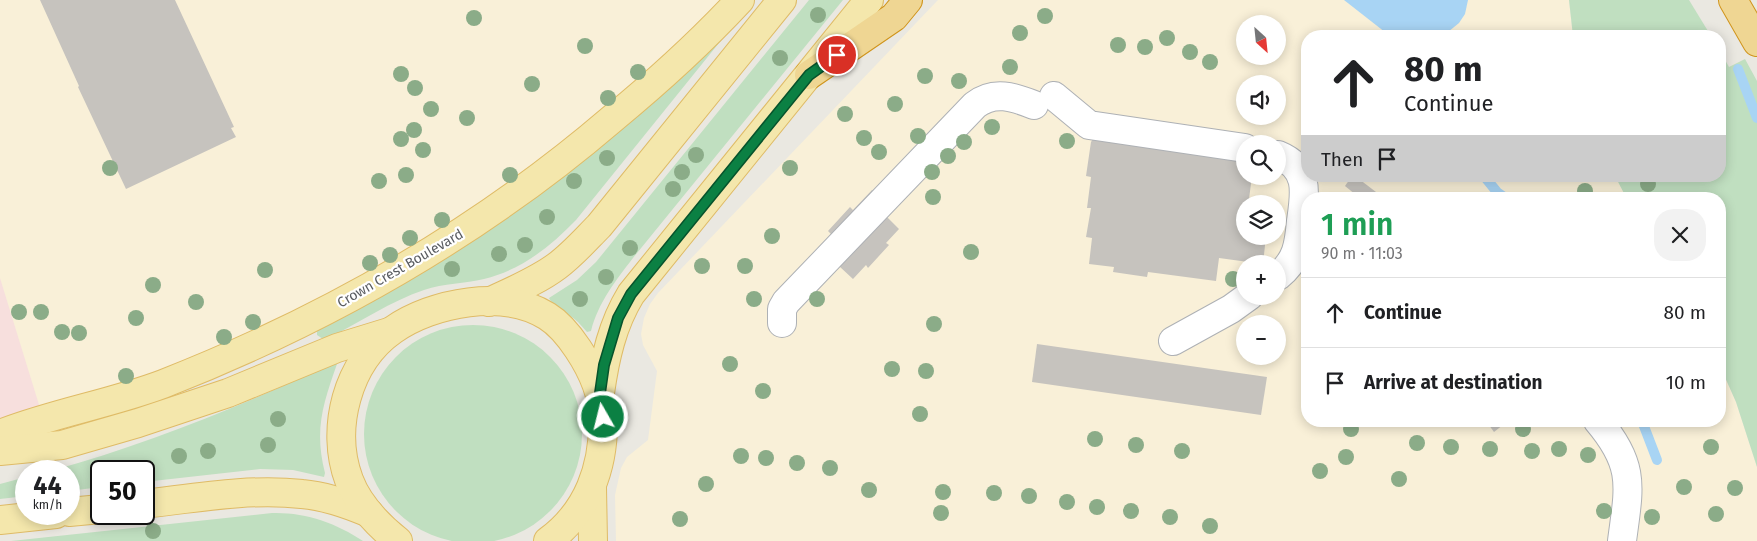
<!DOCTYPE html>
<html lang="en">
<head>
<meta charset="utf-8">
<style>
  body { margin:0; font-family:"Fira Sans",sans-serif; background:#f2f2f2; color:#202124; height:100vh; display:flex; flex-direction:column; font-size:19px; white-space:nowrap }
  * { box-sizing:border-box; margin:0 }
  p { font-size:16px; color:#757577 }
  .icon { flex:none; width:28px; height:28px; fill:none; stroke:currentColor; stroke-width:2; stroke-linecap:round; stroke-linejoin:round }
  .map { position:relative; flex:1; overflow:hidden }
  .sheet { position:absolute; left:1301px; top:192px; width:425px; height:235px; display:flex; flex-direction:column; background:#fff; border-radius:20px; box-shadow:0 2px 12px #0003 }
  .sheet>* { flex:none }
  .top-card { position:absolute; left:1301px; top:30px; width:425px; height:152px; border-radius:20px; box-shadow:0 2px 12px #0003; background:#fff; color:#202124; overflow:hidden }
  .needle { width:32px; rotate:153deg }
  .controls { position:absolute; left:1236px; top:15px; display:grid; gap:10px }
  .controls a { display:grid; place-items:center; width:50px; height:50px; border-radius:50%; background:#fff; box-shadow:0 2px 12px #0003; font-size:25px }
  .speed { position:absolute; left:15px; top:460px; display:flex; gap:10px; font-size:25px; font-weight:700; text-align:center }
  .speed>* { display:grid; place-content:center; width:65px; height:65px; border-radius:50%; background:#fff; box-shadow:0 2px 12px #0003; line-height:1 }
  .speed small { font-size:12px; font-weight:400 }
  .speed .limit { border:2px solid #111; border-radius:8px; background:#fff; color:#111 }
  .pin { position:absolute; display:grid; place-items:center; width:42px; height:42px; color:#fff; margin:-21px; border:2px solid #fff; border-radius:50%; box-shadow:0 1px 5px #0007 }
  .me { position:absolute; width:55px; margin:-28px; rotate:352deg; stroke-linejoin:round; filter:drop-shadow(0 0 4px #0008) }
  .turn { display:flex; align-items:center; gap:18px; height:105px; padding:0 20px; font-size:22px }
  .turn .icon { width:65px; height:65px; stroke-width:2.5 }
  .turn b { display:block; font-size:35px; line-height:42px }
  .then { display:flex; align-items:center; height:48px; padding:0 20px; background:#0003; gap:10px; font-size:19px }
  .round { display:grid; place-items:center; flex:none; width:52px; height:52px; border-radius:20px; background:#f2f2f2 }
  .summary { display:flex; align-items:center; justify-content:space-between; height:85px; padding:0 20px }
  h1 { font-size:30px; font-weight:600; line-height:38px; color:#1e9e55 }
  ul { padding:0; list-style:none }
  li { display:flex; align-items:center; gap:15px; height:70px; padding:0 20px; border-top:1px solid #e0e0e0 }
  li div { flex:1 }
  li b { display:block; font-size:19px }
  li em { font-style:normal }
  .map>svg:first-child { display:block }
  .commercial { fill:#f9f0d8; fill-rule:evenodd }
  .medical { fill:#f7dfdd }
  .green { fill:#c0dfc0 }
  .water { fill:#a8d4f4 }
  .lines { fill:none; stroke-linecap:round; stroke-linejoin:round }
  .stream { stroke:#a8d4f4; stroke-width:10 }
  .building { fill:#c6c3be }
  .minor-casing { stroke:#aeb1b5; stroke-width:30 }
  .major-casing { stroke:#dfbb66; stroke-width:30 }
  .highway-casing { stroke:#d0941b; stroke-width:30 }
  .minor { stroke:#fff; stroke-width:28 }
  .major { stroke:#f4e7ac; stroke-width:28 }
  .highway { stroke:#efd693; stroke-width:28 }
  .tree { fill:#8bac88 }
  .route-casing { stroke:#07532c; stroke-width:12 }
  .route { stroke:#0b8043; stroke-width:9 }
  .labels { text-anchor:middle; stroke-width:4.5; stroke-linejoin:round; paint-order:stroke }
  .street-label { font-size:14px; fill:#595c60; stroke:#fff }
</style>
</head>
<body>
<div class="map">
<svg width="1757" height="541" viewBox="0 0 1757 541">
  <rect width="100%" height="100%" fill="#eae8e1"/>
  <!-- commercial -->
  <g class="commercial">
    <path d="M0,0H721L655,66L582,130L490,198L412,247L330,293L265,326L181,362L121,383L0,419Z"/>
    <path d="M938,0H1569L1573,36H1308V176H1615L1627,199H1308V421H1720V366L1736,402L1757,467V541H616L615,495L621,468L627,457L648,440L657,371L643,345L641,334L644,318L650,304L658,293ZM1245,24H1278V56H1245ZM1245,84H1278V116H1245ZM1245,144H1278V176H1245ZM1245,204H1278V236H1245ZM1245,264H1278V296H1245ZM1245,324H1278V356H1245Z"/>
  </g>
  <!-- medical -->
  <path class="medical" d="M0,278L40,408L0,419Z"/>
  <!-- green -->
  <g class="green">
    <path d="M809,0H843L633,258C616,280 598,303 591,331L587,332C584,329 581,325 578,322C571,315 552,306 549,298L577,280L596,262Z"/>
    <path d="M1569,0H1689L1711,36H1573Z"/>
    <path d="M720,35L723,38L576,220C550,247 521,270 484,279C465,284 444,283 424,290C391,301 360,322 329,338L323,339L317,335V330Z"/>
    <path d="M1720,51L1729,67L1745,59L1757,81V467L1736,402L1720,366V199H1627L1615,176H1720Z"/>
    <circle cx="473" cy="434" r="109"/>
    <path d="M335,363L337,364C323,404 314,430 325,473L324,477L293,470L260,469L144,482V471H101V487L69,491V471H50C149,444 242,405 335,363Z"/>
    <path d="M26,477V496L0,499V484Z"/>
    <path d="M272,513C305,512 336,523 363,541H11Z"/>
  </g>
  <!-- water -->
  <path class="water" d="M1344,0H1468L1465,14L1459,23L1443,36H1390Z"/>
  <g class="lines">
    <!-- stream -->
    <g class="stream">
      <path d="M1738,69L1757,118"/>
      <path d="M1484,176L1497,192L1507,199"/>
      <path d="M1642,421L1657,460"/>
    </g>
  </g>
  <!-- building -->
  <g class="building">
    <path d="M40,0H175L234,127L231,128L236,137L126,189L78,87L79,86Z"/>
    <path d="M1099,130L1245,150V176H1252L1249,199L1271,201L1270,204H1245V236H1266L1263,264L1219,258L1216,281L1148,272L1147,277L1113,272L1114,267L1089,264L1092,238L1086,237L1091,208H1087L1091,177L1086,176L1091,142Z"/>
    <path d="M1352,176H1355L1376,192L1371,199H1361L1345,186Z"/>
    <path d="M872,190L892,209L886,216L899,229L886,243L889,245L868,268L866,265L853,279L839,266L833,272L813,254L831,234L828,231L850,207L853,210Z"/>
    <path d="M1037,344L1267,377L1261,415L1032,382Z"/>
    <path d="M1486,421H1508L1494,432Z"/>
  </g>
  <g class="lines">
    <!-- minor casing -->
    <g class="minor-casing">
      <g id="minor">
        <path d="M1054,96L1089,125L1245,148"/>
        <path d="M1278,155C1310,168 1305,193 1301,221C1299,244 1297,261 1278,276"/>
        <path d="M782,323V309L786,302L975,105C994,90 1014,97 1034,105"/>
        <path d="M1173,341L1231,309L1249,296"/>
        <path d="M1598,421C1636,466 1629,487 1622,541"/>
      </g>
    </g>
    <!-- major casing -->
    <g class="major-casing">
      <g id="major">
        <path d="M489,302C512,291 537,281 557,266C573,254 586,239 599,226L782,0"/>
        <path d="M600,393C605,358 612,325 631,294L869,0"/>
        <path d="M0,434C53,413 110,404 163,384C326,320 479,233 612,119C657,82 700,43 740,0"/>
        <path d="M0,451L62,445L138,423L228,393L337,348L389,332"/>
        <path d="M592,488L593,541"/>
        <path d="M144,504C196,498 250,488 302,494C325,496 348,504 369,513"/>
        <path d="M69,512L101,509"/>
        <path d="M0,520L56,514"/>
        <path d="M398,541C378,525 358,504 349,480C330,429 347,362 393,330C433,302 504,289 547,316C560,324 570,337 578,349C592,370 603,394 603,419C604,467 588,512 548,541"/>
      </g>
    </g>
    <!-- highway casing -->
    <g class="highway-casing">
      <g id="highway">
        <path d="M1733,0L1757,42"/>
        <path d="M809,75L894,17L908,0"/>
      </g>
    </g>
    <!-- minor -->
    <use href="#minor" class="minor"/>
    <!-- major -->
    <use href="#major" class="major"/>
    <!-- highway -->
    <use href="#highway" class="highway"/>
  </g>
  <!-- trees -->
  <g class="tree">
    <circle cx="818" cy="15" r="8"/>
    <circle cx="1045" cy="16" r="8"/>
    <circle cx="474" cy="18" r="8"/>
    <circle cx="1020" cy="33" r="8"/>
    <circle cx="1167" cy="38" r="8"/>
    <circle cx="1118" cy="45" r="8"/>
    <circle cx="585" cy="46" r="8"/>
    <circle cx="1145" cy="47" r="8"/>
    <circle cx="1190" cy="52" r="8"/>
    <circle cx="780" cy="58" r="8"/>
    <circle cx="1210" cy="62" r="8"/>
    <circle cx="1010" cy="67" r="8"/>
    <circle cx="638" cy="72" r="8"/>
    <circle cx="401" cy="74" r="8"/>
    <circle cx="925" cy="76" r="8"/>
    <circle cx="959" cy="81" r="8"/>
    <circle cx="532" cy="84" r="8"/>
    <circle cx="415" cy="88" r="8"/>
    <circle cx="608" cy="98" r="8"/>
    <circle cx="895" cy="104" r="8"/>
    <circle cx="431" cy="109" r="8"/>
    <circle cx="845" cy="114" r="8"/>
    <circle cx="467" cy="118" r="8"/>
    <circle cx="992" cy="127" r="8"/>
    <circle cx="414" cy="130" r="8"/>
    <circle cx="918" cy="136" r="8"/>
    <circle cx="864" cy="138" r="8"/>
    <circle cx="401" cy="139" r="8"/>
    <circle cx="1067" cy="141" r="8"/>
    <circle cx="964" cy="142" r="8"/>
    <circle cx="423" cy="150" r="8"/>
    <circle cx="879" cy="152" r="8"/>
    <circle cx="696" cy="155" r="8"/>
    <circle cx="948" cy="156" r="8"/>
    <circle cx="607" cy="158" r="8"/>
    <circle cx="110" cy="168" r="8"/>
    <circle cx="790" cy="168" r="8"/>
    <circle cx="682" cy="172" r="8"/>
    <circle cx="932" cy="172" r="8"/>
    <circle cx="406" cy="175" r="8"/>
    <circle cx="510" cy="175" r="8"/>
    <circle cx="379" cy="181" r="8"/>
    <circle cx="574" cy="181" r="8"/>
    <circle cx="1648" cy="184" r="8"/>
    <circle cx="673" cy="189" r="8"/>
    <circle cx="1585" cy="191" r="8"/>
    <circle cx="933" cy="197" r="8"/>
    <circle cx="547" cy="217" r="8"/>
    <circle cx="442" cy="220" r="8"/>
    <circle cx="772" cy="236" r="8"/>
    <circle cx="410" cy="238" r="8"/>
    <circle cx="525" cy="245" r="8"/>
    <circle cx="630" cy="248" r="8"/>
    <circle cx="971" cy="252" r="8"/>
    <circle cx="499" cy="254" r="8"/>
    <circle cx="390" cy="255" r="8"/>
    <circle cx="370" cy="263" r="8"/>
    <circle cx="702" cy="266" r="8"/>
    <circle cx="745" cy="266" r="8"/>
    <circle cx="452" cy="269" r="8"/>
    <circle cx="265" cy="270" r="8"/>
    <circle cx="606" cy="277" r="8"/>
    <circle cx="1233" cy="279" r="8"/>
    <circle cx="153" cy="285" r="8"/>
    <circle cx="580" cy="299" r="8"/>
    <circle cx="754" cy="299" r="8"/>
    <circle cx="817" cy="299" r="8"/>
    <circle cx="196" cy="302" r="8"/>
    <circle cx="19" cy="312" r="8"/>
    <circle cx="41" cy="312" r="8"/>
    <circle cx="136" cy="318" r="8"/>
    <circle cx="253" cy="322" r="8"/>
    <circle cx="934" cy="324" r="8"/>
    <circle cx="62" cy="332" r="8"/>
    <circle cx="79" cy="333" r="8"/>
    <circle cx="224" cy="337" r="8"/>
    <circle cx="730" cy="364" r="8"/>
    <circle cx="892" cy="369" r="8"/>
    <circle cx="926" cy="371" r="8"/>
    <circle cx="126" cy="376" r="8"/>
    <circle cx="763" cy="391" r="8"/>
    <circle cx="920" cy="414" r="8"/>
    <circle cx="278" cy="419" r="8"/>
    <circle cx="1351" cy="429" r="8"/>
    <circle cx="1523" cy="429" r="8"/>
    <circle cx="1095" cy="439" r="8"/>
    <circle cx="1417" cy="443" r="8"/>
    <circle cx="268" cy="445" r="8"/>
    <circle cx="1136" cy="445" r="8"/>
    <circle cx="1451" cy="447" r="8"/>
    <circle cx="1711" cy="447" r="8"/>
    <circle cx="1490" cy="449" r="8"/>
    <circle cx="1559" cy="449" r="8"/>
    <circle cx="208" cy="451" r="8"/>
    <circle cx="1182" cy="451" r="8"/>
    <circle cx="1532" cy="451" r="8"/>
    <circle cx="1588" cy="455" r="8"/>
    <circle cx="179" cy="456" r="8"/>
    <circle cx="741" cy="456" r="8"/>
    <circle cx="1346" cy="457" r="8"/>
    <circle cx="766" cy="458" r="8"/>
    <circle cx="797" cy="463" r="8"/>
    <circle cx="830" cy="468" r="8"/>
    <circle cx="1320" cy="471" r="8"/>
    <circle cx="1399" cy="479" r="8"/>
    <circle cx="706" cy="484" r="8"/>
    <circle cx="1684" cy="487" r="8"/>
    <circle cx="1735" cy="488" r="8"/>
    <circle cx="869" cy="490" r="8"/>
    <circle cx="943" cy="492" r="8"/>
    <circle cx="994" cy="493" r="8"/>
    <circle cx="1029" cy="496" r="8"/>
    <circle cx="1067" cy="502" r="8"/>
    <circle cx="1097" cy="507" r="8"/>
    <circle cx="1131" cy="511" r="8"/>
    <circle cx="1604" cy="511" r="8"/>
    <circle cx="941" cy="513" r="8"/>
    <circle cx="1716" cy="514" r="8"/>
    <circle cx="1170" cy="517" r="8"/>
    <circle cx="1652" cy="517" r="8"/>
    <circle cx="680" cy="519" r="8"/>
    <circle cx="1210" cy="526" r="8"/>
    <circle cx="153" cy="531" r="8"/>
  </g>
  <g class="lines">
    <!-- route casing -->
    <g class="route-casing">
      <path id="route" d="M603,417L600,393L604,365L618,318L631,294L809,75L837,55"/>
    </g>
    <!-- route -->
    <use href="#route" class="route"/>
  </g>
  <g class="labels">
    <!-- street labels -->
    <g class="street-label">
      <text transform="translate(400 268) rotate(-30)" y="5">Crown Crest Boulevard</text>
    </g>
  </g>
</svg>
<div class="controls">
<a><svg class="needle" viewBox="-14 -14 28 28"><path d="M0-13l5 13h-10z" fill="#e53935"/><path d="M0 13l5-13h-10z" fill="#757577"/></svg></a>
<a><svg class="icon" aria-label="sound" viewBox="0 0 24 24"><path d="M4 9h4l5-4v14l-5-4H4zM17 9q2 3 0 6"/></svg></a>
<a><svg class="icon" aria-label="search" viewBox="0 0 24 24"><circle cx="10" cy="10" r="6"/><path d="M15 15l6 6"/></svg></a>
<a><svg class="icon" aria-label="layers" viewBox="0 0 24 24"><path d="M12 4l9 5-9 5-9-5zM3 14l9 5 9-5"/></svg></a>
<a>+</a>
<a>−</a>
</div>
<div class="speed"><div>44<small>km/h</small></div><div class="limit">50</div></div>
<div class="pin" style="left:837px;top:55px;background:#d93025"><svg class="icon" aria-label="arrive" viewBox="0 0 24 24"><path d="M6 21V4h12l-3 4 3 4H6"/></svg></div>
<svg class="me" style="left:603px;top:417px" viewBox="-20 -20 40 40"><circle r="17" fill="#0b8043" stroke="#fff" stroke-width="3"/><path d="M0-11L8 9 0 5-8 9z" fill="#fff"/></svg>
<div class="top-card">
<div class="turn"><svg class="icon" aria-label="ahead" viewBox="0 0 24 24"><path d="M12 20V5M6 11l6-6 6 6"/></svg><div><b>80 m</b>Continue</div></div>
<div class="then">Then<svg class="icon" aria-label="arrive" viewBox="0 0 24 24"><path d="M6 21V4h12l-3 4 3 4H6"/></svg></div>
</div>
<section class="sheet">
<div class="summary"><div><h1>1 min</h1><p>90 m · 11:03</p></div><a class="round"><svg class="icon" aria-label="close" viewBox="0 0 24 24"><path d="M6 6l12 12M18 6L6 18"/></svg></a></div>
<ul>
<li><svg class="icon" aria-label="ahead" viewBox="0 0 24 24"><path d="M12 20V5M6 11l6-6 6 6"/></svg><div><b>Continue</b></div><em>80 m</em></li>
<li><svg class="icon" aria-label="arrive" viewBox="0 0 24 24"><path d="M6 21V4h12l-3 4 3 4H6"/></svg><div><b>Arrive at destination</b></div><em>10 m</em></li>
</ul>
</section>
</div>
</body>
</html>
